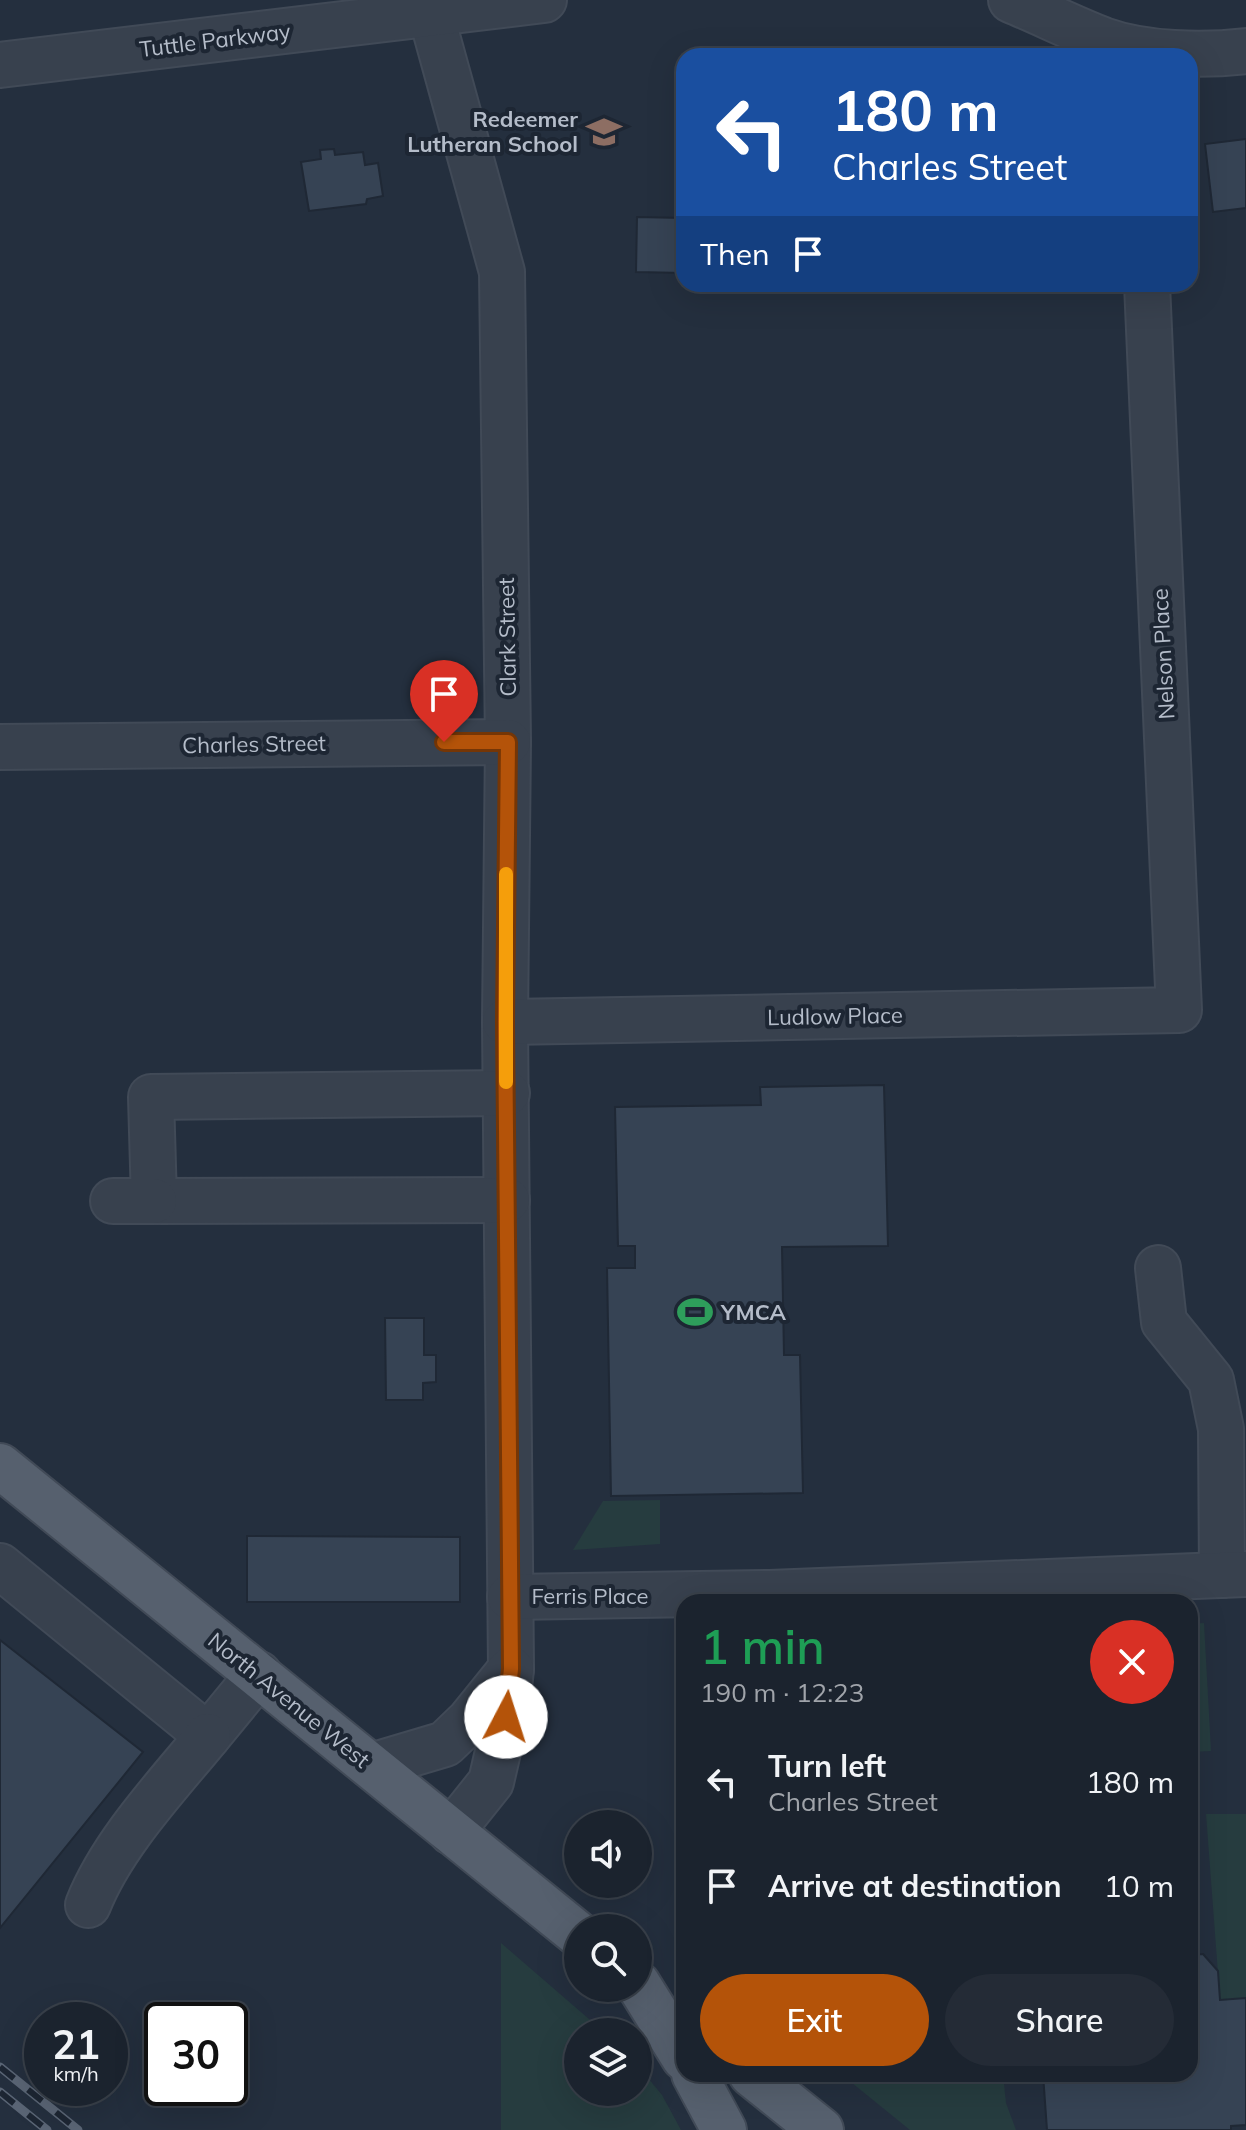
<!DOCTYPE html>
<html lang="en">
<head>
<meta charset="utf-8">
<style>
  body { margin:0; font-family:Mulish,sans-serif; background:#242b36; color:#f1f3f6; height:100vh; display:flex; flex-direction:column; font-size:30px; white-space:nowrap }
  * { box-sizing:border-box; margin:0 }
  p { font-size:26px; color:#a0a4aa }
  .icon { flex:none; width:44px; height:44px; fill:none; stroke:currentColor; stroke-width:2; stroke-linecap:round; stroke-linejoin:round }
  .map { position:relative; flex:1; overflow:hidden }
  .details { position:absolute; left:676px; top:1594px; width:522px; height:488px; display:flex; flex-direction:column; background:#1b232e; border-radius:24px; box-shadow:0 8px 32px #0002,0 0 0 2px #39404a }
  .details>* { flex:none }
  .banner { position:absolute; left:676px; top:48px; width:522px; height:244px; border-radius:24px; box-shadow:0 8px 32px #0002,0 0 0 2px #39404a; background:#1a4fa0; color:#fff; overflow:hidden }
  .fabs { position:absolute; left:564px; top:1810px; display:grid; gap:16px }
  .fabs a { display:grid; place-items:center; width:88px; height:88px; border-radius:50%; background:#1b232e; box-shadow:0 8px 32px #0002,0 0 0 2px #39404a; font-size:40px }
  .speed { position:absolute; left:24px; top:2002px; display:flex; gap:16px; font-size:40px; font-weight:700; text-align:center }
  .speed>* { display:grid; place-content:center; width:104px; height:104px; border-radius:50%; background:#1b232e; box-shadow:0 8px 32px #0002,0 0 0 2px #39404a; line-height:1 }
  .speed small { font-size:20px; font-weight:400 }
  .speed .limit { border:4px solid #111; border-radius:12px; background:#fff; color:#111 }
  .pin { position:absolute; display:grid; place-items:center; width:68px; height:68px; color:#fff; margin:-82px -34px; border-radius:50% 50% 50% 0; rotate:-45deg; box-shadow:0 0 8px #0007 }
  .pin .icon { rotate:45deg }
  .me { position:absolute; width:88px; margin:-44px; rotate:5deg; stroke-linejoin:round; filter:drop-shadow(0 0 6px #0008) }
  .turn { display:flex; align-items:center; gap:28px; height:168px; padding:0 24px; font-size:36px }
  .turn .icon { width:104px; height:104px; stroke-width:2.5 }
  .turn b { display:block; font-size:56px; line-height:68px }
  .then { display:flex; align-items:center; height:76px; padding:0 24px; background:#0003; gap:16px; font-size:30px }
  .round { display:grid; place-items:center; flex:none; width:84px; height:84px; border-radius:42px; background:#242b36 }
  .summary { display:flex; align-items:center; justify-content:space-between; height:136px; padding:0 24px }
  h1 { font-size:48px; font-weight:600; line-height:60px; color:#1e9e55 }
  .primary-button { display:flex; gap:16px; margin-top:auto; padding:16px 24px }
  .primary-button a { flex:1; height:92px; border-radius:48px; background:#b45309; color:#fff; font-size:32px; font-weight:600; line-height:92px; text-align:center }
  .primary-button a+a { background:#242b36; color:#f1f3f6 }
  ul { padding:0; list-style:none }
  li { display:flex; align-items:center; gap:24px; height:104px; padding:0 24px }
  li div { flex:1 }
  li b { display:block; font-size:30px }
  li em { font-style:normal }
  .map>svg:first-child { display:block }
  .green { fill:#263c3f }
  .building { fill:#364354; stroke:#1f2835; stroke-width:2 }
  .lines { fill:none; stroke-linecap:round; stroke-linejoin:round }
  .minor-casing { stroke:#414a57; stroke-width:48 }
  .major-casing { stroke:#414a57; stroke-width:48 }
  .minor { stroke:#38414e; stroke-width:44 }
  .major { stroke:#56606e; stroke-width:44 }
  .rail-casing { stroke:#5a6575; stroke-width:9 }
  .rail { stroke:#1d2633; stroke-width:6; stroke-dasharray:18; stroke-linecap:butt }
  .route-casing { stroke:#753606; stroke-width:20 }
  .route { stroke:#b45309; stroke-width:14 }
  .slow { stroke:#f59e0b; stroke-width:14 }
  .labels { text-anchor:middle; stroke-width:8; stroke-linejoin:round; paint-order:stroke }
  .street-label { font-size:22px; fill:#b4bcc9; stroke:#1d2633 }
  .poi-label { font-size:22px; font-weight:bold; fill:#b4bcc9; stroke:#1d2633; text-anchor:end }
</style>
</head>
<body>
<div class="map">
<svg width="1246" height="2130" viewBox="0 0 1246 2130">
  <rect width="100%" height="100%" fill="#242f3e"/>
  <!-- green -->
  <g class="green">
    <path d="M660,1500V1544L573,1550L603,1501Z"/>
    <path d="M1204,1623L1211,1751L1190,1752V1624Z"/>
    <path d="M1206,1814H1246V1998L1220,2000Z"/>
    <path d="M501,1943L604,2032H578V2092H638V2066L662,2095L681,2130H501Z"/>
    <path d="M841,2074H1003L1006,2103L1016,2130H910Z"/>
  </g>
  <!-- building -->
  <g class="building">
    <path d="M1246,139V208L1213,212L1205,144Z"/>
    <path d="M334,149L335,155L363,152L365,165L378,163L383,196L367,199L366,204L309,211L301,162L321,159L320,150Z"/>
    <path d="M637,217L684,218V273L636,272Z"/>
    <path d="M884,1085L888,1246L782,1247L784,1355H800L803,1493L611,1496L607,1268H635V1246H618L615,1107L761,1105L760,1087Z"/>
    <path d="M385,1318H424V1355H436V1382L423,1383V1400H386Z"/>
    <path d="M247,1536L460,1537V1602H247Z"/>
    <path d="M0,1640L143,1752L0,1928Z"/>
    <path d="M1203,1954L1218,1971L1220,2000L1246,1998V2125L1231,2126V2130H1047L1043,2074H1190V1955Z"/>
  </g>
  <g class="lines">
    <!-- minor casing -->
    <g class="minor-casing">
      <g id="minor">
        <path d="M427,0L502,272L508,742L505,1022L511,1669L506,1717L491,1782L451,1832"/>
        <path d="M1011,0C1042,13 1072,28 1103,40C1145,55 1203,56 1246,51"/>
        <path d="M0,65L544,0"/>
        <path d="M0,747L508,742"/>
        <path d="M505,1022L1179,1010L1147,284"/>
        <path d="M507,1093L151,1097L154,1201L507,1200"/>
        <path d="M113,1201H154"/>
        <path d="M1158,1268L1164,1322L1211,1380L1221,1429L1222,1575"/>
        <path d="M0,1566L208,1736L259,1674"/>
        <path d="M510,1597L770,1593L1246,1574"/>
        <path d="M371,1766L445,1744L469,1721L511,1669"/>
        <path d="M88,1905C112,1844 167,1786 208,1736"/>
      </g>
    </g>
    <!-- major casing -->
    <g class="major-casing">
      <g id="major">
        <path d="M0,1466L578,1934"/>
        <path d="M638,1984L684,2058"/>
        <path d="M694,2074L724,2130"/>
        <path d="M751,2074L821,2130"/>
      </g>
    </g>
    <!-- minor -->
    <use href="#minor" class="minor"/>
    <!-- major -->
    <use href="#major" class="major"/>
    <!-- rail casing -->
    <g class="rail-casing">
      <g id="rail">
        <path d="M0,2067L78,2130"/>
        <path d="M0,2092L47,2130"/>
      </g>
    </g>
    <!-- rail -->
    <use href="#rail" class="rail"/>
  </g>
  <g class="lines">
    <!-- route casing -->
    <g class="route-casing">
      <path id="route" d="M444,742H508L505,1022L511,1669L506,1717"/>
    </g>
    <!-- route -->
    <use href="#route" class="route"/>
    <!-- slow -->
    <path class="slow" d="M506,874V1082"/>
  </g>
  <!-- icons -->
  <defs>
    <g id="school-bare" transform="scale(2.76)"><path d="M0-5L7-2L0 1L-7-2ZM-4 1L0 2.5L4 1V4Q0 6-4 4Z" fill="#8d6e63" stroke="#1d2633" stroke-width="2.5" paint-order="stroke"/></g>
    <g id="stadium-bare" transform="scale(2.76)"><path d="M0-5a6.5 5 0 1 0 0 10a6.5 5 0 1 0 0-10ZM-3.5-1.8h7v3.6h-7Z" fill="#2e9e5b" stroke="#1d2633" stroke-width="2.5" paint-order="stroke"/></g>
  </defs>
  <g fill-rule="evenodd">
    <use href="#school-bare" x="604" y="132"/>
    <use href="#stadium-bare" x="695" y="1312"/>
  </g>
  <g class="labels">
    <!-- street labels -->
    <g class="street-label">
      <text transform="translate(215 40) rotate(-7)" y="8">Tuttle Parkway</text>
      <text transform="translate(507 637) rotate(-91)" y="8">Clark Street</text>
      <text transform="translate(1163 654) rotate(-93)" y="8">Nelson Place</text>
      <text transform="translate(254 744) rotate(-1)" y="8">Charles Street</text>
      <text transform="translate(835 1016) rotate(-1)" y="8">Ludlow Place</text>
      <text x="590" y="1604">Ferris Place</text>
      <text transform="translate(289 1700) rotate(39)" y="8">North Avenue West</text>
    </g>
    <!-- poi labels -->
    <g class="poi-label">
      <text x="578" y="127">Redeemer<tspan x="578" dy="25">Lutheran School</tspan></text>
      <text x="721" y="1320" text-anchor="start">YMCA</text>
    </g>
  </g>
</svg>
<div class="fabs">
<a><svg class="icon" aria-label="sound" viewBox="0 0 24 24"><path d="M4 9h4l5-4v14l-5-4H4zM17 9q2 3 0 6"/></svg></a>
<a><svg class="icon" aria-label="search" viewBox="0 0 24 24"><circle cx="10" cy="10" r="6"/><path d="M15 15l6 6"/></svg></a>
<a><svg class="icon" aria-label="layers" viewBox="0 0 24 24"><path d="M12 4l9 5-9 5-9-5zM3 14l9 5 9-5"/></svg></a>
</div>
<div class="speed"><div>21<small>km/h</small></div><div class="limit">30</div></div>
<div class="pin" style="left:444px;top:742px;background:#d93025"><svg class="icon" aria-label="arrive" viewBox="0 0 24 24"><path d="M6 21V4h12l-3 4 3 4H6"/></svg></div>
<svg class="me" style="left:506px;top:1717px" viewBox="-20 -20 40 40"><circle r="19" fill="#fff"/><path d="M0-13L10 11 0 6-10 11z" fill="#b45309"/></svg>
<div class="banner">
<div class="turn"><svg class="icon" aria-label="left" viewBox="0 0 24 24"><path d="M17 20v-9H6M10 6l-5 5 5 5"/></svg><div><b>180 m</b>Charles Street</div></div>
<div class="then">Then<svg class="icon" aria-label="arrive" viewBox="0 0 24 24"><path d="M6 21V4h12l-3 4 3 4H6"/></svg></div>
</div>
<section class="details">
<div class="summary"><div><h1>1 min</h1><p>190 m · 12:23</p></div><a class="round" style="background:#d93025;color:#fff"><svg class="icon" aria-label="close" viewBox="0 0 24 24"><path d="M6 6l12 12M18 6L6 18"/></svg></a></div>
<ul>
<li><svg class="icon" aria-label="left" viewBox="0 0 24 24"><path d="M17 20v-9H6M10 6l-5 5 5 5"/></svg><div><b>Turn left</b><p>Charles Street</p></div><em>180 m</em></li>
<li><svg class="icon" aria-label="arrive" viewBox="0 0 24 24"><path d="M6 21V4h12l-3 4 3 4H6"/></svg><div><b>Arrive at destination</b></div><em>10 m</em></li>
</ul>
<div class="primary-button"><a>Exit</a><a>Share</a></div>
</section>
</div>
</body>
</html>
